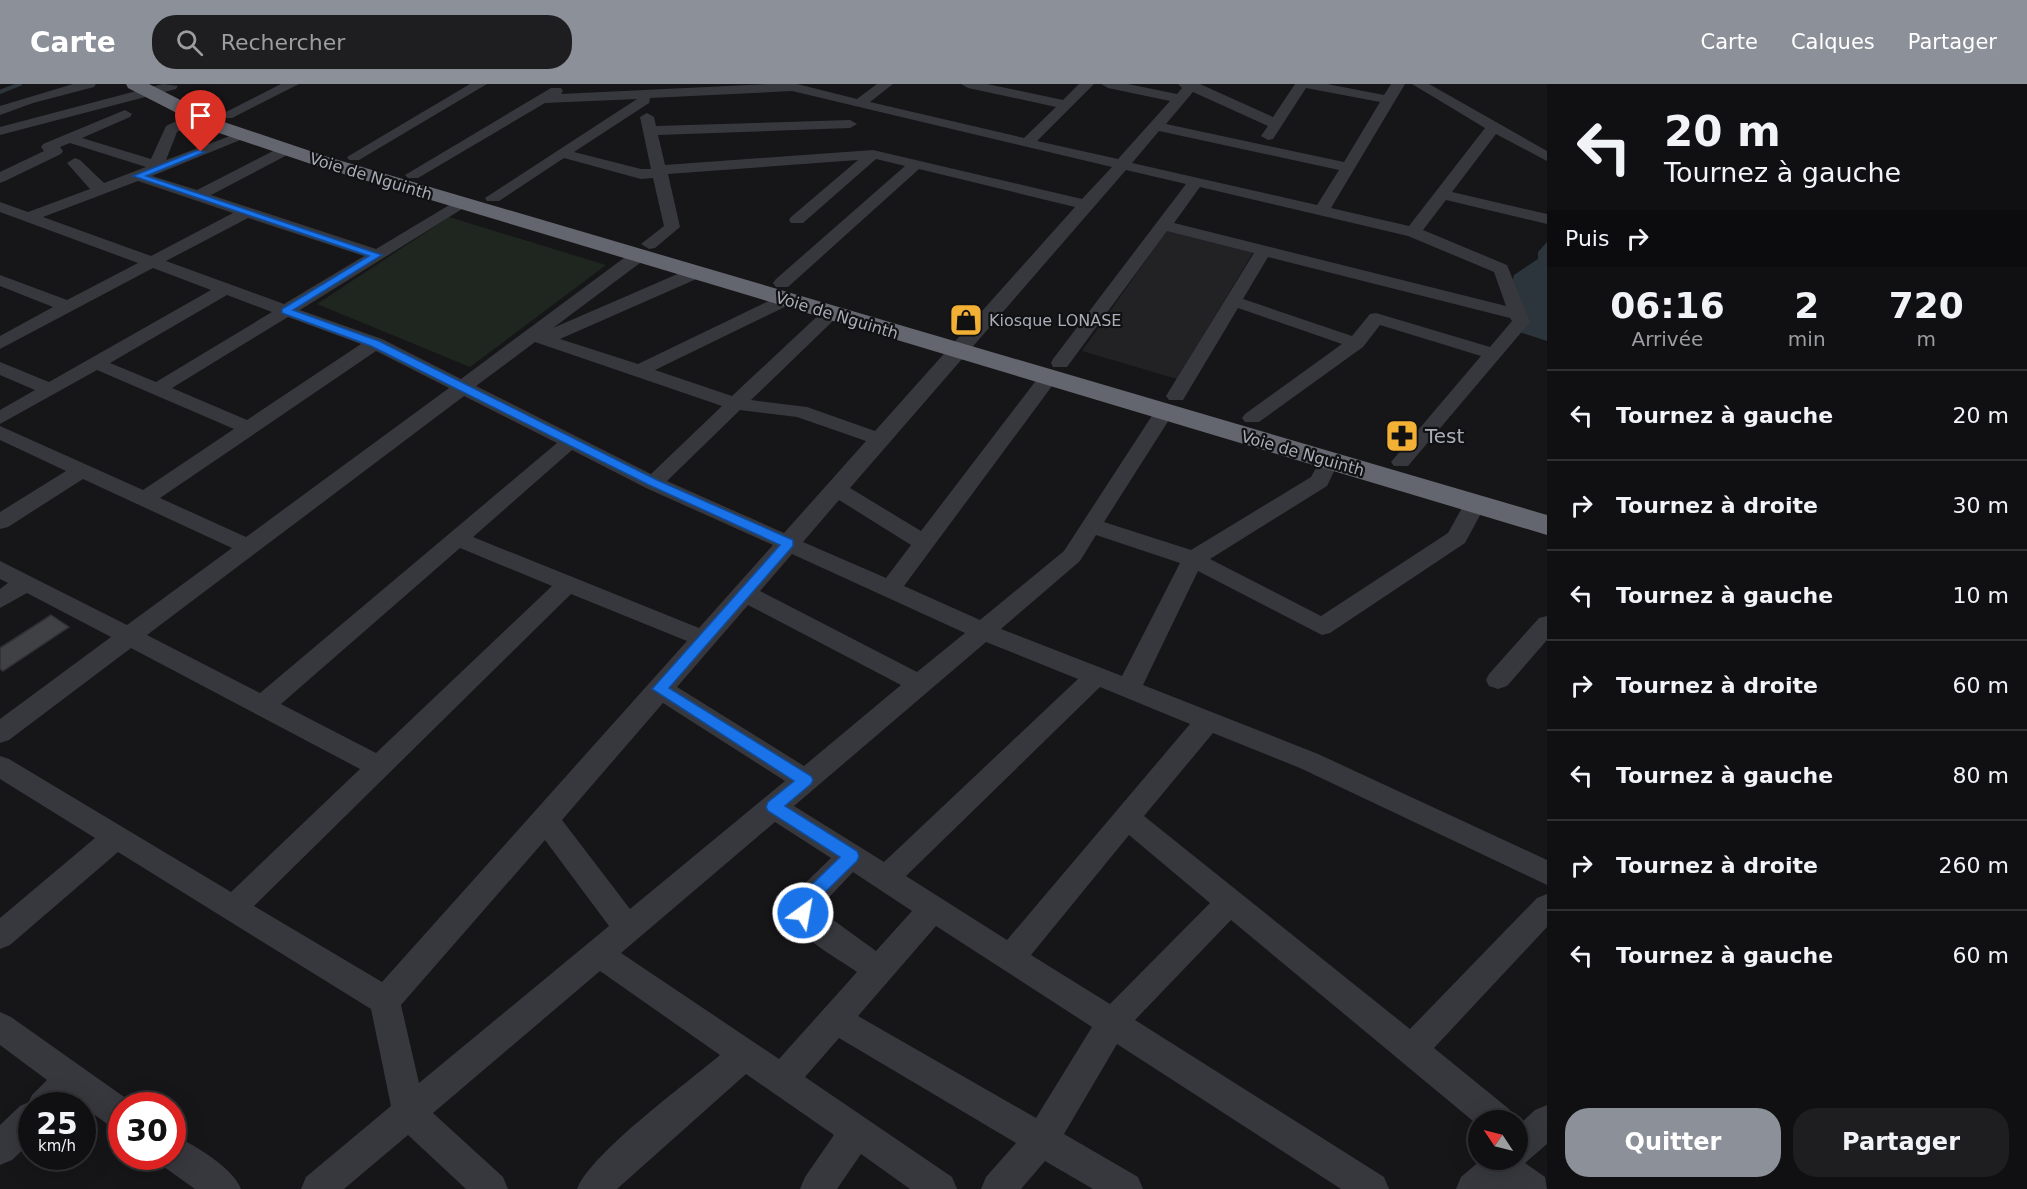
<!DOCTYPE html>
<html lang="fr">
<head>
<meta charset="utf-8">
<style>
  body { margin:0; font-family:"DejaVu Sans",sans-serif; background:#1e1e20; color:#f1f3f6; height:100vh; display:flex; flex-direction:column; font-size:22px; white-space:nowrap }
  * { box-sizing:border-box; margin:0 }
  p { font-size:20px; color:#9c9d9f }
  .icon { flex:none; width:33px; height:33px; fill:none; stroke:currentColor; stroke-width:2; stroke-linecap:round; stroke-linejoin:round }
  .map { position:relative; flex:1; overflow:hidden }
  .details { display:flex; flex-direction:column; background:#101012; width:480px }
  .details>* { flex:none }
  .guide { background:#101012; color:#f1f3f6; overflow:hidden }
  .needle { width:39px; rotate:305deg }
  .controls { position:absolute; left:1468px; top:1026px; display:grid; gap:12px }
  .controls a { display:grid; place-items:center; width:60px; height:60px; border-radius:50%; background:#101012; box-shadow:0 6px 24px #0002,0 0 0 2px #303032; font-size:30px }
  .speed { position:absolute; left:18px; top:1008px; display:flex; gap:12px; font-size:30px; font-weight:700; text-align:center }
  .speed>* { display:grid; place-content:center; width:78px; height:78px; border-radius:50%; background:#101012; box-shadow:0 6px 24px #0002,0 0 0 2px #303032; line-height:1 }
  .speed small { font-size:15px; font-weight:400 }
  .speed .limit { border:9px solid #d22; background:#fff; color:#111 }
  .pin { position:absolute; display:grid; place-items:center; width:51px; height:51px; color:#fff; margin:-62px -26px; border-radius:50% 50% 50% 0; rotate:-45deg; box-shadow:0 0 6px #0007 }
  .pin .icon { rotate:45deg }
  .me { position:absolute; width:66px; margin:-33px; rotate:32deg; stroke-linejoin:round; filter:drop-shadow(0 0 4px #0008) }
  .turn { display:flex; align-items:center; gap:21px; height:126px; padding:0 18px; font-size:27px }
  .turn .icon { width:78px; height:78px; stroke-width:2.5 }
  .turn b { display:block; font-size:42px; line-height:51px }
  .then { display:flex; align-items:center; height:57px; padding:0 18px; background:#0003; gap:12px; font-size:22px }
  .eta { display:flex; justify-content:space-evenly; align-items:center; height:102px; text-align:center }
  .eta b { font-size:36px; font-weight:700; line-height:42px }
  .button { display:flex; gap:12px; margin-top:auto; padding:12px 18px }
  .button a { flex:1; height:69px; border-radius:24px; background:#8c9099; color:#fff; font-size:24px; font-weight:700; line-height:69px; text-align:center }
  .button a+a { background:#1e1e20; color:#f1f3f6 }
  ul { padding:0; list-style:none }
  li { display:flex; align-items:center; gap:18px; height:90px; padding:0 18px; border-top:2px solid #303032 }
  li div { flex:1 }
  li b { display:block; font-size:22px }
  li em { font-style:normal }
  header { display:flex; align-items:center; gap:36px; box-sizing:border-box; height:84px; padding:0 30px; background:#8c9099; color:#fff }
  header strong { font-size:28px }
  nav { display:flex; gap:33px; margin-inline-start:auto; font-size:21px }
  .search { width:420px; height:54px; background:#1e1e20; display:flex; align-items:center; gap:15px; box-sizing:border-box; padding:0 21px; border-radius:24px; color:#9c9d9f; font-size:22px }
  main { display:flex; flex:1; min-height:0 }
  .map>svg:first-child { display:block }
  .built { fill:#222225 }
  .green { fill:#1e261f }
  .water { fill:#2c353c }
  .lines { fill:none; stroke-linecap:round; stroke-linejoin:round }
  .stream { stroke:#2c353c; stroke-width:4 }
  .building { fill:#404145; stroke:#303034; stroke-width:1.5 }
  .minor { fill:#37383d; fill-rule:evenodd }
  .highway { fill:#63666e; fill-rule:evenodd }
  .route { fill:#1a73e8; stroke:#114b97; stroke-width:1.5 }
  .labels { text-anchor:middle; stroke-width:4.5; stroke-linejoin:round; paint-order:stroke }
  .far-street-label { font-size:16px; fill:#a8adb8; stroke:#111113 }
  .far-poi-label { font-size:16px; fill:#a8adb8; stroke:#111113; text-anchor:start }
  .poi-label { font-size:20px; fill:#a8adb8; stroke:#111113; text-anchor:start }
</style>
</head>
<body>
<header>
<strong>Carte</strong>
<div class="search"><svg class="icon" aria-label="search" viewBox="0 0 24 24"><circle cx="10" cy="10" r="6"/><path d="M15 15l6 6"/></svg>Rechercher</div>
<nav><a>Carte</a><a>Calques</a><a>Partager</a></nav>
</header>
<main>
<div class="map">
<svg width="1547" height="1105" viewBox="0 0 1547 1105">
  <rect width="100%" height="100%" fill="#161618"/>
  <!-- built -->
  <path class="built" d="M1168,145L1254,167L1177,295L1082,267Z"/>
  <!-- green -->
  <path class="green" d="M449,133L606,181L470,283L317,220Z"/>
  <!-- water -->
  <path class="water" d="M1547,158V257L1519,248L1512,200L1514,191L1538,175V168Z"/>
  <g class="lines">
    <!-- stream -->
    <path class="stream" d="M0,8L20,0"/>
  </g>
  <!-- building -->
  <path class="building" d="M51,531L69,543L3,587L0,585V564Z"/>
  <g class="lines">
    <!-- minor -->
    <g class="minor">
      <path d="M73,0H96L94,3L33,19L0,31V22Z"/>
      <path d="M163,0L178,2L176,5L0,51V43Z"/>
      <path d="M281,0H299L232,34H222L220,31Z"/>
      <path d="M470,0H487L359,76H349L347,73Z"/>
      <path d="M769,0H797L857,15L877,0H893L870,18L1024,54L1056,23L968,4L961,0H987L1063,16L1079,0H1094L1037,57L1118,75L1170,17L1108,4L1101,0H1128L1177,10L1182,4L1178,0H1200L1273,33L1295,0H1327L1384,11L1391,0H1405L1331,124L1409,142L1485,44L1412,0H1429L1547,67V77L1496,50L1452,108L1547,130V140L1446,116L1423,146L1507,181L1530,238L1408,382H1394L1391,378L1481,272L1380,241L1363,263L1259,338H1245L1242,334L1245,330L1342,260L1238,224L1183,316H1169L1166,312L1254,169L1167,147L1067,283H1053L1051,279L1053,275L1186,100L1126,86L850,404L921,447L1041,290H1055L1058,294L1055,298L904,502L980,536L1064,467L1157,324H1171L1174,328L1104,438L1191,466L1311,393L1322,373H1336L1339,377L1327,402L1210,475L1321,532L1448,449L1467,415H1483L1486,420L1465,459L1330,549L1322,551L1198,487L1143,601L1318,670L1547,776V801L1300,684L1213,649L1144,732L1410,945L1537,814L1547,810V843L1434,964L1509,1025L1513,1036H1479V1042L1231,836L1135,936L1384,1093L1389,1105H1341L1117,960L1064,1050L1138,1093L1143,1105H1093L1045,1077L1021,1105H981L986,1093L1016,1059L839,954L805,993L952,1093L957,1105H910L861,1070L837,1105H800L805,1093L834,1051L746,990L617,1105H577C592,1068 685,1001 720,971L600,887L433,1029L503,1093L508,1105H466L408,1051L344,1105H301L306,1093L391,1022L371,925L118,768L10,861L0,865V834L95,754L0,695V672L9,675L231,808L360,685L131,564L9,656L0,659V635L111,553L27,509L0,524V505L8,499L0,495V477L127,541L232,464L83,395L8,443L0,445V428L66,387L0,356V342L143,406L234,345L97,286L0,340V326L35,306L0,291V278L49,298L211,206L153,184L0,265V252L53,223L0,202V191L67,216L138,179L0,128V118L28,128L90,105L67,79L75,74L80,76L104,99L146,83L70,59L60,63L63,67L61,70L5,97L0,99V88L44,67L41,63L43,60L125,26L132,30L130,33L82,54L151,75L166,42L191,30H201V36L177,48L166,76L238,49H248L250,52L152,92L197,106L281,63H291L293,66L291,69L211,111L376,165L456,117L462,115L470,120L300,226L382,255L461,295L632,168L638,167L646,172L644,176L553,244L689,185L695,184L704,189L701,193L560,255L638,280L779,212H791L794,216L791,220L655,286L732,312L825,225H837L840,229L837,233L751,316L807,323L875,347L1075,123L919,85L788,203H776L773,199L776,195L905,82L876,75L803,139H791L789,136L791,133L858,76L668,90L680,143L655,164L649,165L641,160L664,142L653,94L641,95L564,74L499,117H487L485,114L637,15L545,19L418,94H408L405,91L551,4H561L563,7L561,10ZM1306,4L1380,18L1344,78L1166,40L1193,8L1268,42L1261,52L1268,56L1273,55ZM792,7L1112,83L1082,115L873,66L665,81L658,51L850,44L857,40L850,36L656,42L654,33L647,29L640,33L651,85H641L574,68L649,19L650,14ZM1159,47L1339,86L1317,121L1132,79ZM138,97L233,129L151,172L43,133ZM1200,103L1408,152L1494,188L1506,222L1174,139ZM248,134L364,172L284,220L166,177ZM1268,173L1510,234L1512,237L1490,263L1376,229L1370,230L1352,252L1243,215ZM227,211L272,228L156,298L110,279ZM288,233L361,260L247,336L172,304ZM535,258L722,322L651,390L476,302ZM376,267L449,304L246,453L160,414ZM464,312L557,359L260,609L147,551ZM740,326L797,333L866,357L784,449L667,397ZM572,366L646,404L773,461L699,544L473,453ZM839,416L911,461L886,494L803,458ZM1096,451L1180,479L1122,592L1001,545L1080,477ZM460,464L552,502L376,669L281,620ZM792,470L965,549L917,588L760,507ZM571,510L687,557L382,898L254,822ZM748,521L901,601L804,682L677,603ZM986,558L1078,595L884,778L794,722ZM1100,603L1190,640L1007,856L906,792ZM663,619L785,697L630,825L562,736ZM775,738L831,774L795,809L788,829C801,856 833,871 857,888L779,975L621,869ZM1129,751L1210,819L1110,920L1031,871ZM545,756L609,842L419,999L401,921ZM853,788L912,827L876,867L818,825ZM936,842L1092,943L1036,1034L858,932Z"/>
      <path d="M1547,532V556L1507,602L1498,605L1489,602L1486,596L1489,590L1539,534Z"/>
      <path d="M0,928L11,933L134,1020L122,1022V1047L110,1042L73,1015L67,1022H32V1057L12,1076L0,1081V1041L20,1022L29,1018L32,1011L47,996L0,961Z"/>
      <path d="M1547,1021V1060L1525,1079L1545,1093L1547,1105H1456L1461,1093L1481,1076H1518V1042L1535,1026Z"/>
      <path d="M172,1051C194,1060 233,1084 241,1105H195L160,1080L157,1072H172Z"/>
    </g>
    <!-- highway -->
    <path class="highway" d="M126,0H149L224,38L328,73L1547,431V451L314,81L210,46L128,4Z"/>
  </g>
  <!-- route -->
  <path class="route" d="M198,66L205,68L146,92L382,171L293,226L379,257L657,396L793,456V462L669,604L811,692L813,696L811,700L785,722L857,767L859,772L857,777L812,821L809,834L803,836L797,834L794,829L799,813L840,773L768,727L766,723L768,718L794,697L652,605L780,461L649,401L371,262L282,229V225L369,172L133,92Z"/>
  <!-- icons -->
  <defs>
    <g id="shop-square" transform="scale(1.725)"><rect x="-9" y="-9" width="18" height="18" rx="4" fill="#f2b134" stroke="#111113"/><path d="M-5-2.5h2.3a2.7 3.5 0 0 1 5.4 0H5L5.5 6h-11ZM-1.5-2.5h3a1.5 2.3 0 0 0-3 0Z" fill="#111"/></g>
    <g id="pharmacy-square" transform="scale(1.725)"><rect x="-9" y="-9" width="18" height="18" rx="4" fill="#f2b134" stroke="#111113"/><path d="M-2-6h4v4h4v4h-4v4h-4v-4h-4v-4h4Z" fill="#111"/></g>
  </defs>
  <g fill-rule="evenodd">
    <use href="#shop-square" x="966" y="236"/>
    <use href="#pharmacy-square" x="1402" y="352"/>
  </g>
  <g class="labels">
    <!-- far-street labels -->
    <g class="far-street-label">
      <text transform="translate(371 92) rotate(17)" y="6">Voie de Nguinth</text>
      <text transform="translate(837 231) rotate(17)" y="6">Voie de Nguinth</text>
      <text transform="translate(1303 369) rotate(16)" y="6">Voie de Nguinth</text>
    </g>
    <!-- far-poi labels -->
    <g class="far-poi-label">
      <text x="989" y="242">Kiosque LONASE</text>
    </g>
    <!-- poi labels -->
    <g class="poi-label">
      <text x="1425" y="359">Test</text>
    </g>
  </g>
</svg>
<div class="controls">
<a><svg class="needle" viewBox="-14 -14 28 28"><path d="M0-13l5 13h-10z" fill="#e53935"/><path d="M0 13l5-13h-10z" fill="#9c9d9f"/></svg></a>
</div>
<div class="speed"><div>25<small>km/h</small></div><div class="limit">30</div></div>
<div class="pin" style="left:201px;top:68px;background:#d93025"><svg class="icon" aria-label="arrive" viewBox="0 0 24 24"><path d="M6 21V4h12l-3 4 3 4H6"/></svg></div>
<svg class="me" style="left:803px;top:829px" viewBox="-20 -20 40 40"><circle r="17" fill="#1a73e8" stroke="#fff" stroke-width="3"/><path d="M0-11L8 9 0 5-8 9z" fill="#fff"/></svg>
</div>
<section class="details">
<div class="guide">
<div class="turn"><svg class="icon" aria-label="left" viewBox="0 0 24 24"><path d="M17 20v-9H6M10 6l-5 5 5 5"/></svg><div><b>20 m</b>Tournez à gauche</div></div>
<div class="then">Puis<svg class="icon" aria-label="right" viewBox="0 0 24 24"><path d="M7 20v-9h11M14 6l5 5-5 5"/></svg></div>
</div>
<div class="eta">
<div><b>06:16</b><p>Arrivée</p></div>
<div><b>2</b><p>min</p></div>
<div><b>720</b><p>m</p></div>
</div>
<ul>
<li><svg class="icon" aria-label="left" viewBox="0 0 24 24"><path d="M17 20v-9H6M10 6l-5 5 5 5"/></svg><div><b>Tournez à gauche</b></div><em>20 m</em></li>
<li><svg class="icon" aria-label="right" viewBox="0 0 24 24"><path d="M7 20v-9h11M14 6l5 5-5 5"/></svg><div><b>Tournez à droite</b></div><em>30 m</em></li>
<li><svg class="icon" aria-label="left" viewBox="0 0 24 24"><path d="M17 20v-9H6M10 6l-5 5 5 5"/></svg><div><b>Tournez à gauche</b></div><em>10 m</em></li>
<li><svg class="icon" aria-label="right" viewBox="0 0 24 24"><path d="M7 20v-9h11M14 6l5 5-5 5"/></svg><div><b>Tournez à droite</b></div><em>60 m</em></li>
<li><svg class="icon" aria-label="left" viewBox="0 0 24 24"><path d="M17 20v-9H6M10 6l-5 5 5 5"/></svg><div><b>Tournez à gauche</b></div><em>80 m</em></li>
<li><svg class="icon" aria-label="right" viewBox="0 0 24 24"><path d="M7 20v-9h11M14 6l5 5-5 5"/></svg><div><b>Tournez à droite</b></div><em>260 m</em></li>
<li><svg class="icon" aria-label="left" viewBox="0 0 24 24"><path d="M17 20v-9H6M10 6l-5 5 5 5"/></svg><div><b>Tournez à gauche</b></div><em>60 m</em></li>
</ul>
<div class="button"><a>Quitter</a><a>Partager</a></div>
</section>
</main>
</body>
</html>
